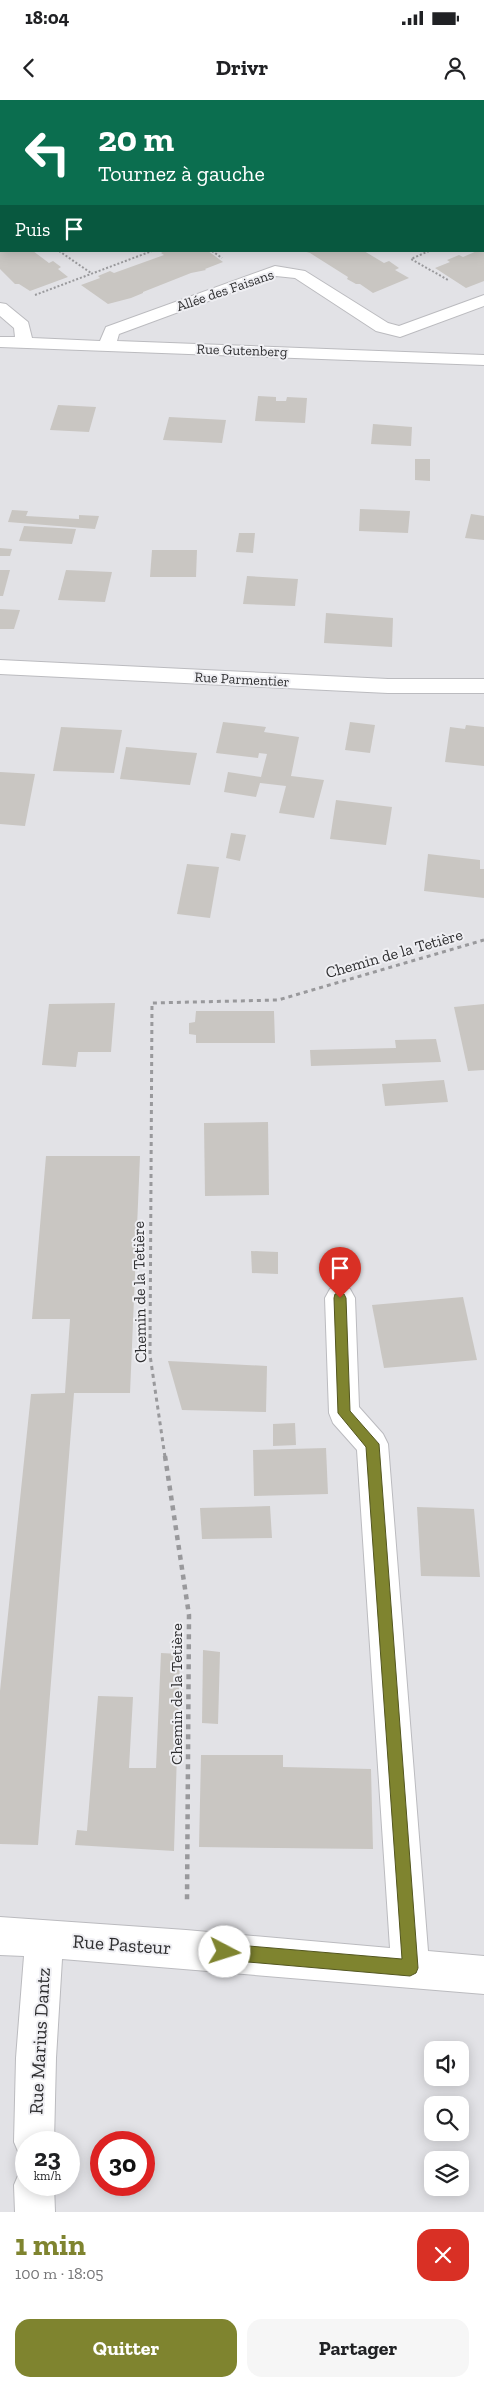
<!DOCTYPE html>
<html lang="fr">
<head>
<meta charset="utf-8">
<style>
  body { margin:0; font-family:"Zilla Slab",serif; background:#f6f6f6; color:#202124; height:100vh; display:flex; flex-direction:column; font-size:19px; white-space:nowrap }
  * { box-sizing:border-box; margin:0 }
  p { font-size:16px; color:#757577 }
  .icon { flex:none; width:28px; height:28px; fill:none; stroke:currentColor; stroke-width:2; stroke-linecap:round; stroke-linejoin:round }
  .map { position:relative; height:2112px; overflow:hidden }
  .drawer { display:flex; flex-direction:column; background:#fff; flex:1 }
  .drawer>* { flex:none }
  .hud { position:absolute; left:0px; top:0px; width:485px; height:152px; box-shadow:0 2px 12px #0003; background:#0b6e4f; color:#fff; overflow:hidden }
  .buttons { position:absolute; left:424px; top:1941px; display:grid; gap:10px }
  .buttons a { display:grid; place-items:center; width:45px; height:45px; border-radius:10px; background:#fff; box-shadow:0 2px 12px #0003; font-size:25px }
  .speed { position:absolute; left:15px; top:2031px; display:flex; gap:10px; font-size:25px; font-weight:700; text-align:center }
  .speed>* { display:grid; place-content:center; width:65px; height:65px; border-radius:50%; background:#fff; box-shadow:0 2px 12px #0003; line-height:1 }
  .speed small { font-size:12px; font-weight:400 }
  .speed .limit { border:8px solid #d22; background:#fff; color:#111 }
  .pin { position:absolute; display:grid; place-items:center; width:42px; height:42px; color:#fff; margin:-51px -21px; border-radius:50% 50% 50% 0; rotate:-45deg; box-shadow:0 0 5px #0007 }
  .pin .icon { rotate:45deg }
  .me { position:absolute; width:55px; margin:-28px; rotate:95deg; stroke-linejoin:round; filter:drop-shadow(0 0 4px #0008) }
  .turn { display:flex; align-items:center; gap:18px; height:105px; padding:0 15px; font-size:22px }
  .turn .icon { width:65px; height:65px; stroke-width:2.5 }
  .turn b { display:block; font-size:35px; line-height:42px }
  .then { display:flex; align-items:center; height:48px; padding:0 15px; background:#0003; gap:10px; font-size:19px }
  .round { display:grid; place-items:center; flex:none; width:52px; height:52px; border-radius:15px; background:#f6f6f6 }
  .headline { display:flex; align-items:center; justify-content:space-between; height:85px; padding:0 15px }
  h1 { font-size:30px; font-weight:800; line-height:38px; color:#7f842f }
  .cta { display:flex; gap:10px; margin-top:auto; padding:10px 15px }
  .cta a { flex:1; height:58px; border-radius:15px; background:#7f842f; color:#fff; font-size:20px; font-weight:800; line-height:58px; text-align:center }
  .cta a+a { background:#f6f6f6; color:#202124 }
  .status { display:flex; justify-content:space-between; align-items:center; height:35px; padding:0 25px; background:#fff; direction:ltr }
  .status svg { height:14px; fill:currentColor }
  header { display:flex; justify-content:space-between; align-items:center; height:65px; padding:0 15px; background:#fff; font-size:22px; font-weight:800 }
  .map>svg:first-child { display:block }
  .building { fill:#c9c6c2 }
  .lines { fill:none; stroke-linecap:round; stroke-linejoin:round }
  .minor-casing { stroke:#bbbbbf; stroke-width:2 }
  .path-far2 { stroke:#99999c; stroke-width:2; stroke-dasharray:2 2; stroke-linecap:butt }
  .path-far1 { stroke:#99999c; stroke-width:3; stroke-dasharray:4 4; stroke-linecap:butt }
  .path { stroke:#99999c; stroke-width:4.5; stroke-dasharray:5 5; stroke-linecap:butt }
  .minor { fill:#fff; fill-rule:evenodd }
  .route { fill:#7f842f; stroke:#53561f }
  .labels { text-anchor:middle; stroke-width:4; stroke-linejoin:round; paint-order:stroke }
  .far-street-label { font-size:14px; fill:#2e2e30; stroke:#efeff3 }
  .street-label { font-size:16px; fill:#2e2e30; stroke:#efeff3 }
  .near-street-label { font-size:19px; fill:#2e2e30; stroke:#efeff3 }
</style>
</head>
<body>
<div class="status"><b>18:04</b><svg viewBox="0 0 49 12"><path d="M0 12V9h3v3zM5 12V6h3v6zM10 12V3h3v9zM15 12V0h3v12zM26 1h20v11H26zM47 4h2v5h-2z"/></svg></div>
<header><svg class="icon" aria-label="back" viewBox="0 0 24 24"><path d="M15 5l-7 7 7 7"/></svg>Drivr<svg class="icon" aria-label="person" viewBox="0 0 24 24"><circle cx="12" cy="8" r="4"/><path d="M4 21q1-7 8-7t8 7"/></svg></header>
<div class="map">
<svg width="484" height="2112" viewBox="0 0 484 2112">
  <rect width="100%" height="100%" fill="#e2e2e6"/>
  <!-- building -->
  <g class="building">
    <path d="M0,151H33L49,163L53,161L61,167L58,169L68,177L30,191L19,184H15L0,169Z"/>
    <path d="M164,151H208L223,162L205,169L206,170L191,173L143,192V193L131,198L108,204L81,185L100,178L98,176L110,171L114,173L164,155L161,153Z"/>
    <path d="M303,151H364L384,163L389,161L399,168L395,170L409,178L373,193L360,184H356L347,179L348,177L310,153Z"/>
    <path d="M477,151H484V181L466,188L435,168L450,162L447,160L459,155L463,157Z"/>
    <path d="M258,296L276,297V301H286L287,297L307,298L305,323L255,321Z"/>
    <path d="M58,305L96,307L89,332L50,330Z"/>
    <path d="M169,317L226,320L222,343L163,340Z"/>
    <path d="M373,324L412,327L411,346L371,344Z"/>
    <path d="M415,359H430V381L415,380Z"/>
    <path d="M360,409L410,411L408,433L359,431Z"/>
    <path d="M12,410L28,411L26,416L79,419V415L99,416L95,429L8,422Z"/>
    <path d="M471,414L484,416V440L465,438Z"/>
    <path d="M24,426L76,429L72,444L19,441Z"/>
    <path d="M239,433H255L253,453L236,452Z"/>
    <path d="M0,448L12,449L10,456H0Z"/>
    <path d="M152,450H197L196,477H150Z"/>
    <path d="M0,470H10L3,496H0Z"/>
    <path d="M66,470L112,472L105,502L58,500Z"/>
    <path d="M247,476L298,479L295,506L243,504Z"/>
    <path d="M0,509L20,510L14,529H0Z"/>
    <path d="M326,513L393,518L392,547L324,543Z"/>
    <path d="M223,622L266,627L264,632L299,637L291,676L324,680L314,718L279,713L286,686L260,683L256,697L224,692L228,672L261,677L267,654L259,653L258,658L216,653Z"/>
    <path d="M350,622L375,625L370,653L345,650Z"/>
    <path d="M466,625L484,627V666L445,662L450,627L465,629Z"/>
    <path d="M61,627L122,630L114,673L53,671Z"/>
    <path d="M126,647L197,653L190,685L120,679Z"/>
    <path d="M0,672L35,674L25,726L0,724Z"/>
    <path d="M336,700L392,707L386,745L330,739Z"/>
    <path d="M231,733L246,735L240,761L226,758Z"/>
    <path d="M428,754L480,760V769H484V798L424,791Z"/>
    <path d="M187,764L219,767L210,818L177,814Z"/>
    <path d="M115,903L111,952H78L76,967L42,965L49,904Z"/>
    <path d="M484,904V970L468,971L454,907Z"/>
    <path d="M196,911H274L275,943H196V935L189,934V923L195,922Z"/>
    <path d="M436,939L441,962L311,966L310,950L396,948L395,940Z"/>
    <path d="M444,980L448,1002L385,1006L382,984Z"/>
    <path d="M268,1022L269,1095L205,1096L204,1023Z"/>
    <path d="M46,1056H140L130,1293H74L38,1745L0,1744V1591L31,1294L65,1293L70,1219H32Z"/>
    <path d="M251,1151L278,1152V1174L252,1173Z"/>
    <path d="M463,1197L477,1260L384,1268L372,1205Z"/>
    <path d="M168,1261L267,1266L266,1312L182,1310Z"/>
    <path d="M295,1323L296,1345L273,1346V1324Z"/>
    <path d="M326,1348L328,1394L254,1396L253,1350Z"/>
    <path d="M270,1406L272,1438L202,1439L200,1408Z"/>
    <path d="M417,1407L474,1409L480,1477L421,1476Z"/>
    <path d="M203,1550L220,1552L218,1624L202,1623Z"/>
    <path d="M161,1553L180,1554L174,1751L75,1745L77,1730L87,1731L98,1596L133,1597L129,1668H156Z"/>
    <path d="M201,1655H283V1667L371,1669L373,1749L199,1747Z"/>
  </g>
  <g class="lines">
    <!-- minor casing -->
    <g class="minor-casing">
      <g id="minor">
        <path d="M68,0H82L83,1H69Z"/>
        <path d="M395,0H411L412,1H396Z"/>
        <path d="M1,99V109L0,110V100Z"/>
        <path d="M275,166L305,171L388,223L399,226L484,195V206L400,237L376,231L295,178L276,176L119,234L117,241L484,255V265L0,247V237H15L14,228L0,216V203L6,204L28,222L32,238L100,241L106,227Z"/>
        <path d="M0,560L388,579H484V593H388L0,574Z"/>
        <path d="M340,1185L350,1189L355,1198L359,1307L383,1334L388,1344L428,1851L484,1856V1894L62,1859L56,1958L54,2042H26V2059L20,2056L14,2042L16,1958L24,1856L0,1855V1817L186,1830L390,1848L357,1350L333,1323L329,1313L325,1198L330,1189Z"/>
        <path d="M26,2068V2085H54L55,2112H15L14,2085L20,2071Z"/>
      </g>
    </g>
    <!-- path-far2 -->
    <g class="path-far2">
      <path d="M59,151L91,173"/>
      <path d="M212,151L222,158"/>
      <path d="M429,151L411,159L448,180"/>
      <path d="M35,195L152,151"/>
    </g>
    <!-- path-far1 -->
    <path class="path-far1" d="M165,1357L150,1255L152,903L278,900L484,840"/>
    <!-- path -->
    <path class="path" d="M165,1356L189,1515L187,1803"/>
    <!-- minor -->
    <use href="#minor" class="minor"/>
  </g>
  <!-- route -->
  <path class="route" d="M340,1193L344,1194L346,1198L350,1311L379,1344L418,1868L416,1873L410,1876L225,1860L220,1858L217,1852L220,1847L225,1844L402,1859L366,1347L338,1313L334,1198L335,1194Z"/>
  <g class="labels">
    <!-- far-street labels -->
    <g class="far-street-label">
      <text transform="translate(225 190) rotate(-19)" y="5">Allée des Faisans</text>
      <text transform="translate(242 250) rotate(2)" y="5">Rue Gutenberg</text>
      <text transform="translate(242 579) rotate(3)" y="5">Rue Parmentier</text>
    </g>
    <!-- street labels -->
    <g class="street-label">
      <text transform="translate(394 853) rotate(-16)" y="6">Chemin de la Tetière</text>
      <text transform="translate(139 1192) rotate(-91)" y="6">Chemin de la Tetière</text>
      <text transform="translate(176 1594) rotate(-90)" y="6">Chemin de la Tetière</text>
    </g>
    <!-- near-street labels -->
    <g class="near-street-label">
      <text transform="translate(122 1844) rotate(4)" y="7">Rue Pasteur</text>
      <text transform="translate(39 1941) rotate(-87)" y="7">Rue Marius Dantz</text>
    </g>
  </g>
</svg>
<div class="buttons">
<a><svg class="icon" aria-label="sound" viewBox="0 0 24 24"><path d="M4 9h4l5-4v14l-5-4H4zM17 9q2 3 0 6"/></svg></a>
<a><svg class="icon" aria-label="search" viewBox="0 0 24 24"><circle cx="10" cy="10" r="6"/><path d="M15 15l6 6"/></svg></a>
<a><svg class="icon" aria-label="layers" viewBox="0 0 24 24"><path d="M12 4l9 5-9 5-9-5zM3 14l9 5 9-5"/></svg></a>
</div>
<div class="speed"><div>23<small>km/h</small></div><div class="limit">30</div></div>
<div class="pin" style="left:340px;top:1198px;background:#d93025"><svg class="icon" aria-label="arrive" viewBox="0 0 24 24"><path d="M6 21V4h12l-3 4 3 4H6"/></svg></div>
<svg class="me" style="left:225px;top:1852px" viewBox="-20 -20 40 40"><circle r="19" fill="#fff"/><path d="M0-13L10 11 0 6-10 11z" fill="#7f842f"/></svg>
<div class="hud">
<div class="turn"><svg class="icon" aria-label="left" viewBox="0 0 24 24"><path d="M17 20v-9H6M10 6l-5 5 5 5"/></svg><div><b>20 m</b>Tournez à gauche</div></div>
<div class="then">Puis<svg class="icon" aria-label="arrive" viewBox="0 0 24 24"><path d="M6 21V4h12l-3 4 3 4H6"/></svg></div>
</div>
</div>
<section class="drawer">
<div class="headline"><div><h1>1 min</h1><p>100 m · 18:05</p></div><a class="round" style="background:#d93025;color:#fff"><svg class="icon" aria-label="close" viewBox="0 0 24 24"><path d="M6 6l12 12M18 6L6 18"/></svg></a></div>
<div class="cta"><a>Quitter</a><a>Partager</a></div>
</section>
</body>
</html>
